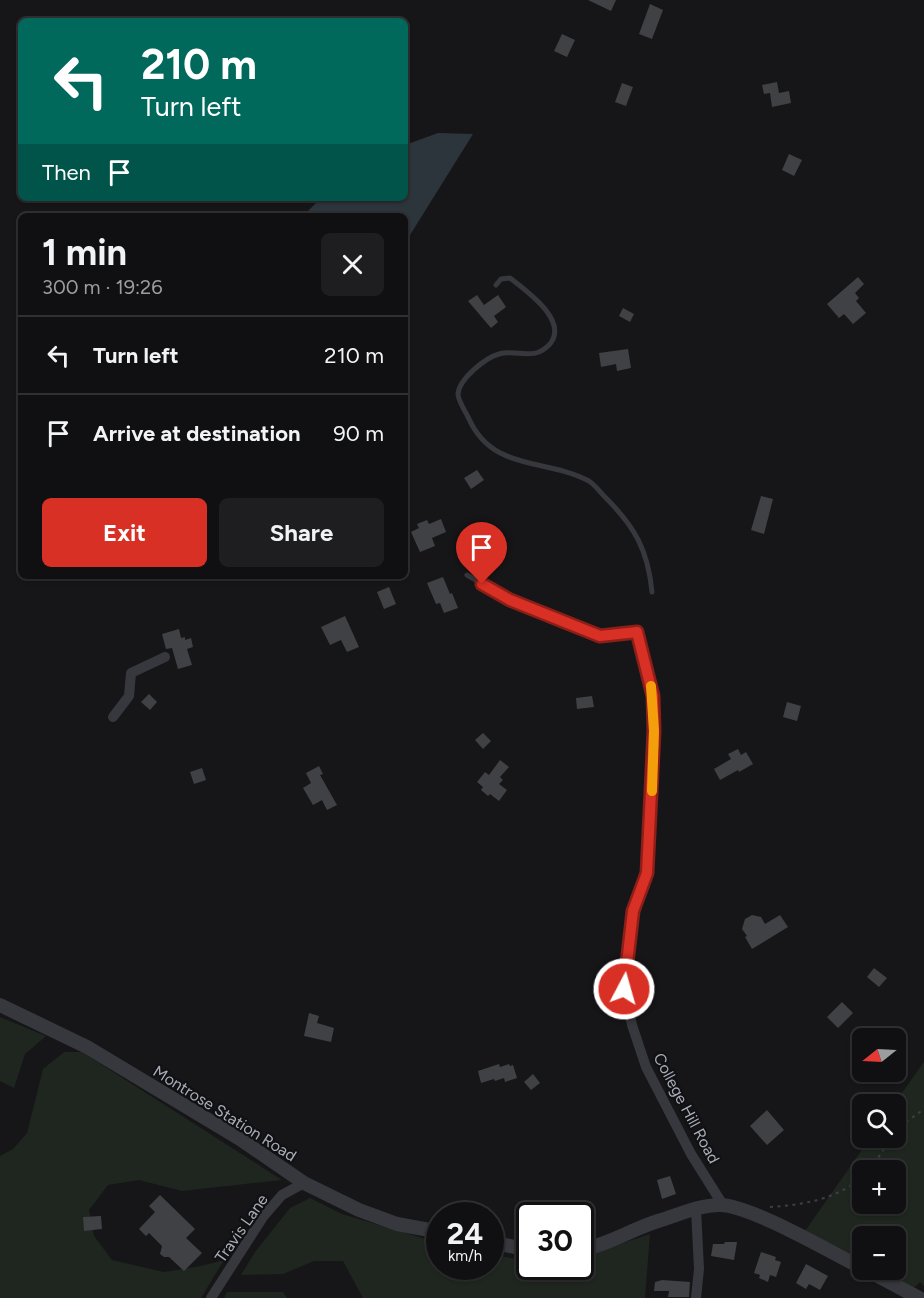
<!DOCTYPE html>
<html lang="en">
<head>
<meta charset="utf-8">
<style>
  body { margin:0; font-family:Figtree,sans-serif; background:#1e1e20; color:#f1f3f6; height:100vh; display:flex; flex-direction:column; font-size:22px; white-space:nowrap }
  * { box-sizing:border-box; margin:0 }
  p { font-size:20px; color:#9c9d9f }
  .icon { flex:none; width:33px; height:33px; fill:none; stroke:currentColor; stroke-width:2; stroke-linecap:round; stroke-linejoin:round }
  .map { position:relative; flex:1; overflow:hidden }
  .side { position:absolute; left:18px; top:213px; width:390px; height:366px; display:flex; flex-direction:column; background:#101012; border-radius:9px; box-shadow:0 2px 4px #0004,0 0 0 2px #303032 }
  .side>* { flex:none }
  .hud { position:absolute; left:18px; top:18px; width:390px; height:183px; border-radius:9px; box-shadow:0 2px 4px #0004,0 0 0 2px #303032; background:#00695c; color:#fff; overflow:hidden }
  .needle { width:39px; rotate:252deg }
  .controls { position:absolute; left:852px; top:1028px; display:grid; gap:12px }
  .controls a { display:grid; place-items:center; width:54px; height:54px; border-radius:9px; background:#101012; box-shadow:0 2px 4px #0004,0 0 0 2px #303032; font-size:30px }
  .speed { position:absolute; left:426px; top:1202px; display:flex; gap:12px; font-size:30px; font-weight:700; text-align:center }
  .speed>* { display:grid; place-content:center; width:78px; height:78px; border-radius:50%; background:#101012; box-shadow:0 2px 4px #0004,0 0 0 2px #303032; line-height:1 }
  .speed small { font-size:15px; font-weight:400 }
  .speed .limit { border:3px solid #111; border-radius:9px; background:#fff; color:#111 }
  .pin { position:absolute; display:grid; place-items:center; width:51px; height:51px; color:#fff; margin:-62px -26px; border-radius:50% 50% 50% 0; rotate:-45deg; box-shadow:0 0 6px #0007 }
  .pin .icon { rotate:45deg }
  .me { position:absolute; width:66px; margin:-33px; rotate:6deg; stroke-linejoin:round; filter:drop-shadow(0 0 4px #0008) }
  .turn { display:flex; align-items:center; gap:21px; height:126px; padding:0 24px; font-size:27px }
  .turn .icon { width:78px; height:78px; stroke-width:2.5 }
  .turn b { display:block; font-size:42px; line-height:51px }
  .then { display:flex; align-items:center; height:57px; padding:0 24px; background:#0003; gap:12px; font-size:22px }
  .round { display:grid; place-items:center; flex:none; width:63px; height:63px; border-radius:9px; background:#1e1e20 }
  .overview { display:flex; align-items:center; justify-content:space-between; height:102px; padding:0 24px }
  h1 { font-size:36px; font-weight:700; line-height:45px }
  .primary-button { display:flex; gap:12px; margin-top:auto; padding:12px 24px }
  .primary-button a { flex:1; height:69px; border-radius:9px; background:#d93025; color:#fff; font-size:24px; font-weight:700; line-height:69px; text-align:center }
  .primary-button a+a { background:#1e1e20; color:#f1f3f6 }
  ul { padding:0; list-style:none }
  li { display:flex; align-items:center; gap:18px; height:78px; padding:0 24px; border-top:2px solid #303032 }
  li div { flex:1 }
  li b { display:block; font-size:22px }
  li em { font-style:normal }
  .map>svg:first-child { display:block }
  .green { fill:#1e261f; fill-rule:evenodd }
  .water { fill:#2c353c }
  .building { fill:#404145 }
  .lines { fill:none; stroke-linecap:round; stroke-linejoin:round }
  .path { stroke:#3d3f44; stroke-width:2; stroke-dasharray:3 4.5; stroke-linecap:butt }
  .service { stroke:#37383d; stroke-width:5 }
  .minor { stroke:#37383d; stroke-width:10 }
  .tertiary { stroke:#37383d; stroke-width:14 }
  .route-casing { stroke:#8d1f18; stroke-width:15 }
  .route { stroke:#d93025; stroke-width:10 }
  .slow { stroke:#f59e0b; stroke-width:10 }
  .labels { text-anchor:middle; stroke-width:4.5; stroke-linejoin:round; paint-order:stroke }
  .street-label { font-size:16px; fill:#a8adb8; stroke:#111113 }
</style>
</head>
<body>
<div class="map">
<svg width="924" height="1298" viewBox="0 0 924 1298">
  <rect width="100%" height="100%" fill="#161618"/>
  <!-- green -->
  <g class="green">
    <path d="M0,1017L46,1036L25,1054L14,1088L0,1081Z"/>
    <path d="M64,1052H82L282,1180L182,1191L139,1180L108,1185L89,1210L94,1236L112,1260L164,1272L201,1266L224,1260L201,1298H0V1156L13,1149L27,1133L43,1069Z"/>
    <path d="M924,1062V1286L920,1282L914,1288L878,1269H896V1236H862V1261L805,1231L871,1137H896L894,1104ZM862,1170H896V1203H862Z"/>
    <path d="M310,1198L342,1214L439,1243L440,1266H490L491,1254L529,1262L530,1266H580L581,1257L650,1234L645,1298H363L343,1261H314L283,1274L241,1275L255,1252L290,1208Z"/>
    <path d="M227,1292H283L287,1298H224Z"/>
  </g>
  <!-- water -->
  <path class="water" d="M438,133L473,134L410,235L405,239V216H303L321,198H405V145Z"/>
  <!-- building -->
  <g class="building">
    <path d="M588,0H616L611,11Z"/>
    <path d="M650,4L663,10L652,39L639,34Z"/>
    <path d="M562,34L575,40L567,57L554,51Z"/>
    <path d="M777,82L779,93L789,91L791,103L772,107L770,93L764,94L762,85Z"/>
    <path d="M622,83L633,87L626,106L615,102Z"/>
    <path d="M789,154L802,160L794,176L782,170Z"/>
    <path d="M858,277L864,284L855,293L859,298L856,301L866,313L853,324L844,314L839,318L827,304Z"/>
    <path d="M477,295L484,305L498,295L506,307L494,316L498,322L491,328L468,301Z"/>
    <path d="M623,308L634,314L630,322L619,316Z"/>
    <path d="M628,349L631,368L617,371L616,364L601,367L599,353Z"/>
    <path d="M477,470L484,480L471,489L464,478Z"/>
    <path d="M761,496L773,499L764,534L751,530Z"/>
    <path d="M441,519L446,532L432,538L435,546L420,552L411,532L419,528L417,524L427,520L429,524Z"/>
    <path d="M443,577L450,594L452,593L458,608L444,613L440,603L436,604L427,583Z"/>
    <path d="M389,587L396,604L384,609L377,592Z"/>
    <path d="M345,616L359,647L347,652L341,640L330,645L321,627Z"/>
    <path d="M179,629L181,638L185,637V640L191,638L193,647L187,649L192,665L178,669L172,648L166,649L162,634Z"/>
    <path d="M149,694L157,702L150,710L141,702Z"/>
    <path d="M592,696L594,707L577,709L576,698Z"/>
    <path d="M787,702L801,706L797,721L783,717Z"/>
    <path d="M483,733L491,741L483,749L475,740Z"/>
    <path d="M738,749L741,755L746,752L753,764L739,772L738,770L720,780L714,769L731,759L728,754Z"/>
    <path d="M500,760L509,767L500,777L503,780L499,784L507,790L499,801L490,794L488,796L481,790L483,787L477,782L485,772L489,775Z"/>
    <path d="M319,766L323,774L320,775L337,805L327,810L322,800L313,805L303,788L311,783L306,773Z"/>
    <path d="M202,768L206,780L194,784L190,772Z"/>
    <path d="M752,915L761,917L765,924L780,915L788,927L752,949L745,937L747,936L742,929L745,919Z"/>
    <path d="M874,968L887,978L879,987L867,977Z"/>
    <path d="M842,1002L853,1013L838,1028L827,1017Z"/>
    <path d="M309,1013L319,1016L317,1023L334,1028L331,1042L304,1036Z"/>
    <path d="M499,1064L500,1067L509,1064L510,1066L513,1065L517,1078L505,1082L504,1078L495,1081L494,1079L481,1083L478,1071Z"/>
    <path d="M533,1074L540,1083L531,1090L524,1082Z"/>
    <path d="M767,1110L784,1130L767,1145L750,1126Z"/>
    <path d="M670,1176L676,1194L662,1199L657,1180Z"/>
    <path d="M160,1195L195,1229L186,1238L202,1253L184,1271L169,1257H164L160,1254L162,1246L149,1233L146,1236L139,1229L155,1212L149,1206Z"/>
    <path d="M101,1216L102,1229L84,1231L83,1217Z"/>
    <path d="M725,1242H737L734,1260L711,1256L713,1244H724Z"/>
    <path d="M761,1252L776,1257L775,1260L781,1262L776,1277L770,1275L768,1282L759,1278L760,1275L754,1273Z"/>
    <path d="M806,1264L828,1276L820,1290L809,1284L806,1289L796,1283Z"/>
    <path d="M662,1280L690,1282L689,1297H668L669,1291H654L655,1282Z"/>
  </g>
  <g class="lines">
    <!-- path -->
    <g class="path">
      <path d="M896,1133L902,1125L924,1109"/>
      <path d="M870,1170L892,1137"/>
      <path d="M770,1207C803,1205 837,1199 862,1177"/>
    </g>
    <!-- service -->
    <g class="service">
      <path d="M496,285L501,279L510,278C526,291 569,320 550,344C547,347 544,350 539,352C527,357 512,350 499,354C485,358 459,379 458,394C458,401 466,412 469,419C493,472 546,458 589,481C595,485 600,492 605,497C635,527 648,550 652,592"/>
      <path d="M467,575L510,600L600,636L637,632"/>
    </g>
    <!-- minor -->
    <g class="minor">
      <path d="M637,632L653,696L654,731L647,873L633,911L624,989L632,1025L646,1067L691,1154L723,1205"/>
      <path d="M113,717L129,696L131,673L165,657"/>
      <path d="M696,1209L699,1269L696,1298"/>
      <path d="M211,1298L263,1217L282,1195L304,1183"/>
    </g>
    <!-- tertiary -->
    <g class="tertiary">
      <path d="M0,1005L87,1047L240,1139L304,1183L359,1210L397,1224L440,1232"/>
      <path d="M490,1242L530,1250"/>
      <path d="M580,1250C608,1245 632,1229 658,1221C678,1215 699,1205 720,1205C750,1205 832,1253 862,1268"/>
      <path d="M865,1269L919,1298"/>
    </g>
  </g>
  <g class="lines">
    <!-- route casing -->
    <g class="route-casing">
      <path id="route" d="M482,584L510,600L600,636L637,632L653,696L654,731L647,873L633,911L624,989"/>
    </g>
    <!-- route -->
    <use href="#route" class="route"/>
    <!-- slow -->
    <path class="slow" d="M651,686L654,731L652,791"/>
  </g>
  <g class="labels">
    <!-- street labels -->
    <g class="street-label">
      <text transform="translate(687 1108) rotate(62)" y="6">College Hill Road</text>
      <text transform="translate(225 1113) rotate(32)" y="6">Montrose Station Road</text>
      <text transform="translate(241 1228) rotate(-55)" y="6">Travis Lane</text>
    </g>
  </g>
</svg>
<div class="controls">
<a><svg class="needle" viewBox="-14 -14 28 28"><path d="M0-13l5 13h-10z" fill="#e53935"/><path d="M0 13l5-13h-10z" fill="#9c9d9f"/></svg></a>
<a><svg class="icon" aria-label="search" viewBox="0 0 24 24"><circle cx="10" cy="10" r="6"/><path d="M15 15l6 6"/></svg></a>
<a>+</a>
<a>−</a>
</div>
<div class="speed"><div>24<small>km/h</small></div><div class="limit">30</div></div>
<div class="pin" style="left:482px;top:584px;background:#d93025"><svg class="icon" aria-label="arrive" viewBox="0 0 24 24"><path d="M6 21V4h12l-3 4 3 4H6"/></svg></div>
<svg class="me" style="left:624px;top:989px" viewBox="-20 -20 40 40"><circle r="17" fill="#d93025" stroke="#fff" stroke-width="3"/><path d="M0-11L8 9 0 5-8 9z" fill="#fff"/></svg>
<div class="hud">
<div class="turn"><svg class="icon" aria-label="left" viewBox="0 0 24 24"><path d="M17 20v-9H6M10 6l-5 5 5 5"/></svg><div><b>210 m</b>Turn left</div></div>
<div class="then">Then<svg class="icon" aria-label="arrive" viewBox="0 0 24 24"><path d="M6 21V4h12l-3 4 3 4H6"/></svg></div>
</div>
<section class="side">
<div class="overview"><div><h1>1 min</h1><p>300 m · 19:26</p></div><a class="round"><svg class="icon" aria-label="close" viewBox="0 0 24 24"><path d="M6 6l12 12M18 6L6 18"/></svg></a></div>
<ul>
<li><svg class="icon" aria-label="left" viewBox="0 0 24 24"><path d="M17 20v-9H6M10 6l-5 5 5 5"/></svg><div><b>Turn left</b></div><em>210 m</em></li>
<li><svg class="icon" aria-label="arrive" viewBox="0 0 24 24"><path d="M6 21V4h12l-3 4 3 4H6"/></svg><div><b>Arrive at destination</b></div><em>90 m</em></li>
</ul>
<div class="primary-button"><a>Exit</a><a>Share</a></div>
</section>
</div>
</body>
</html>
